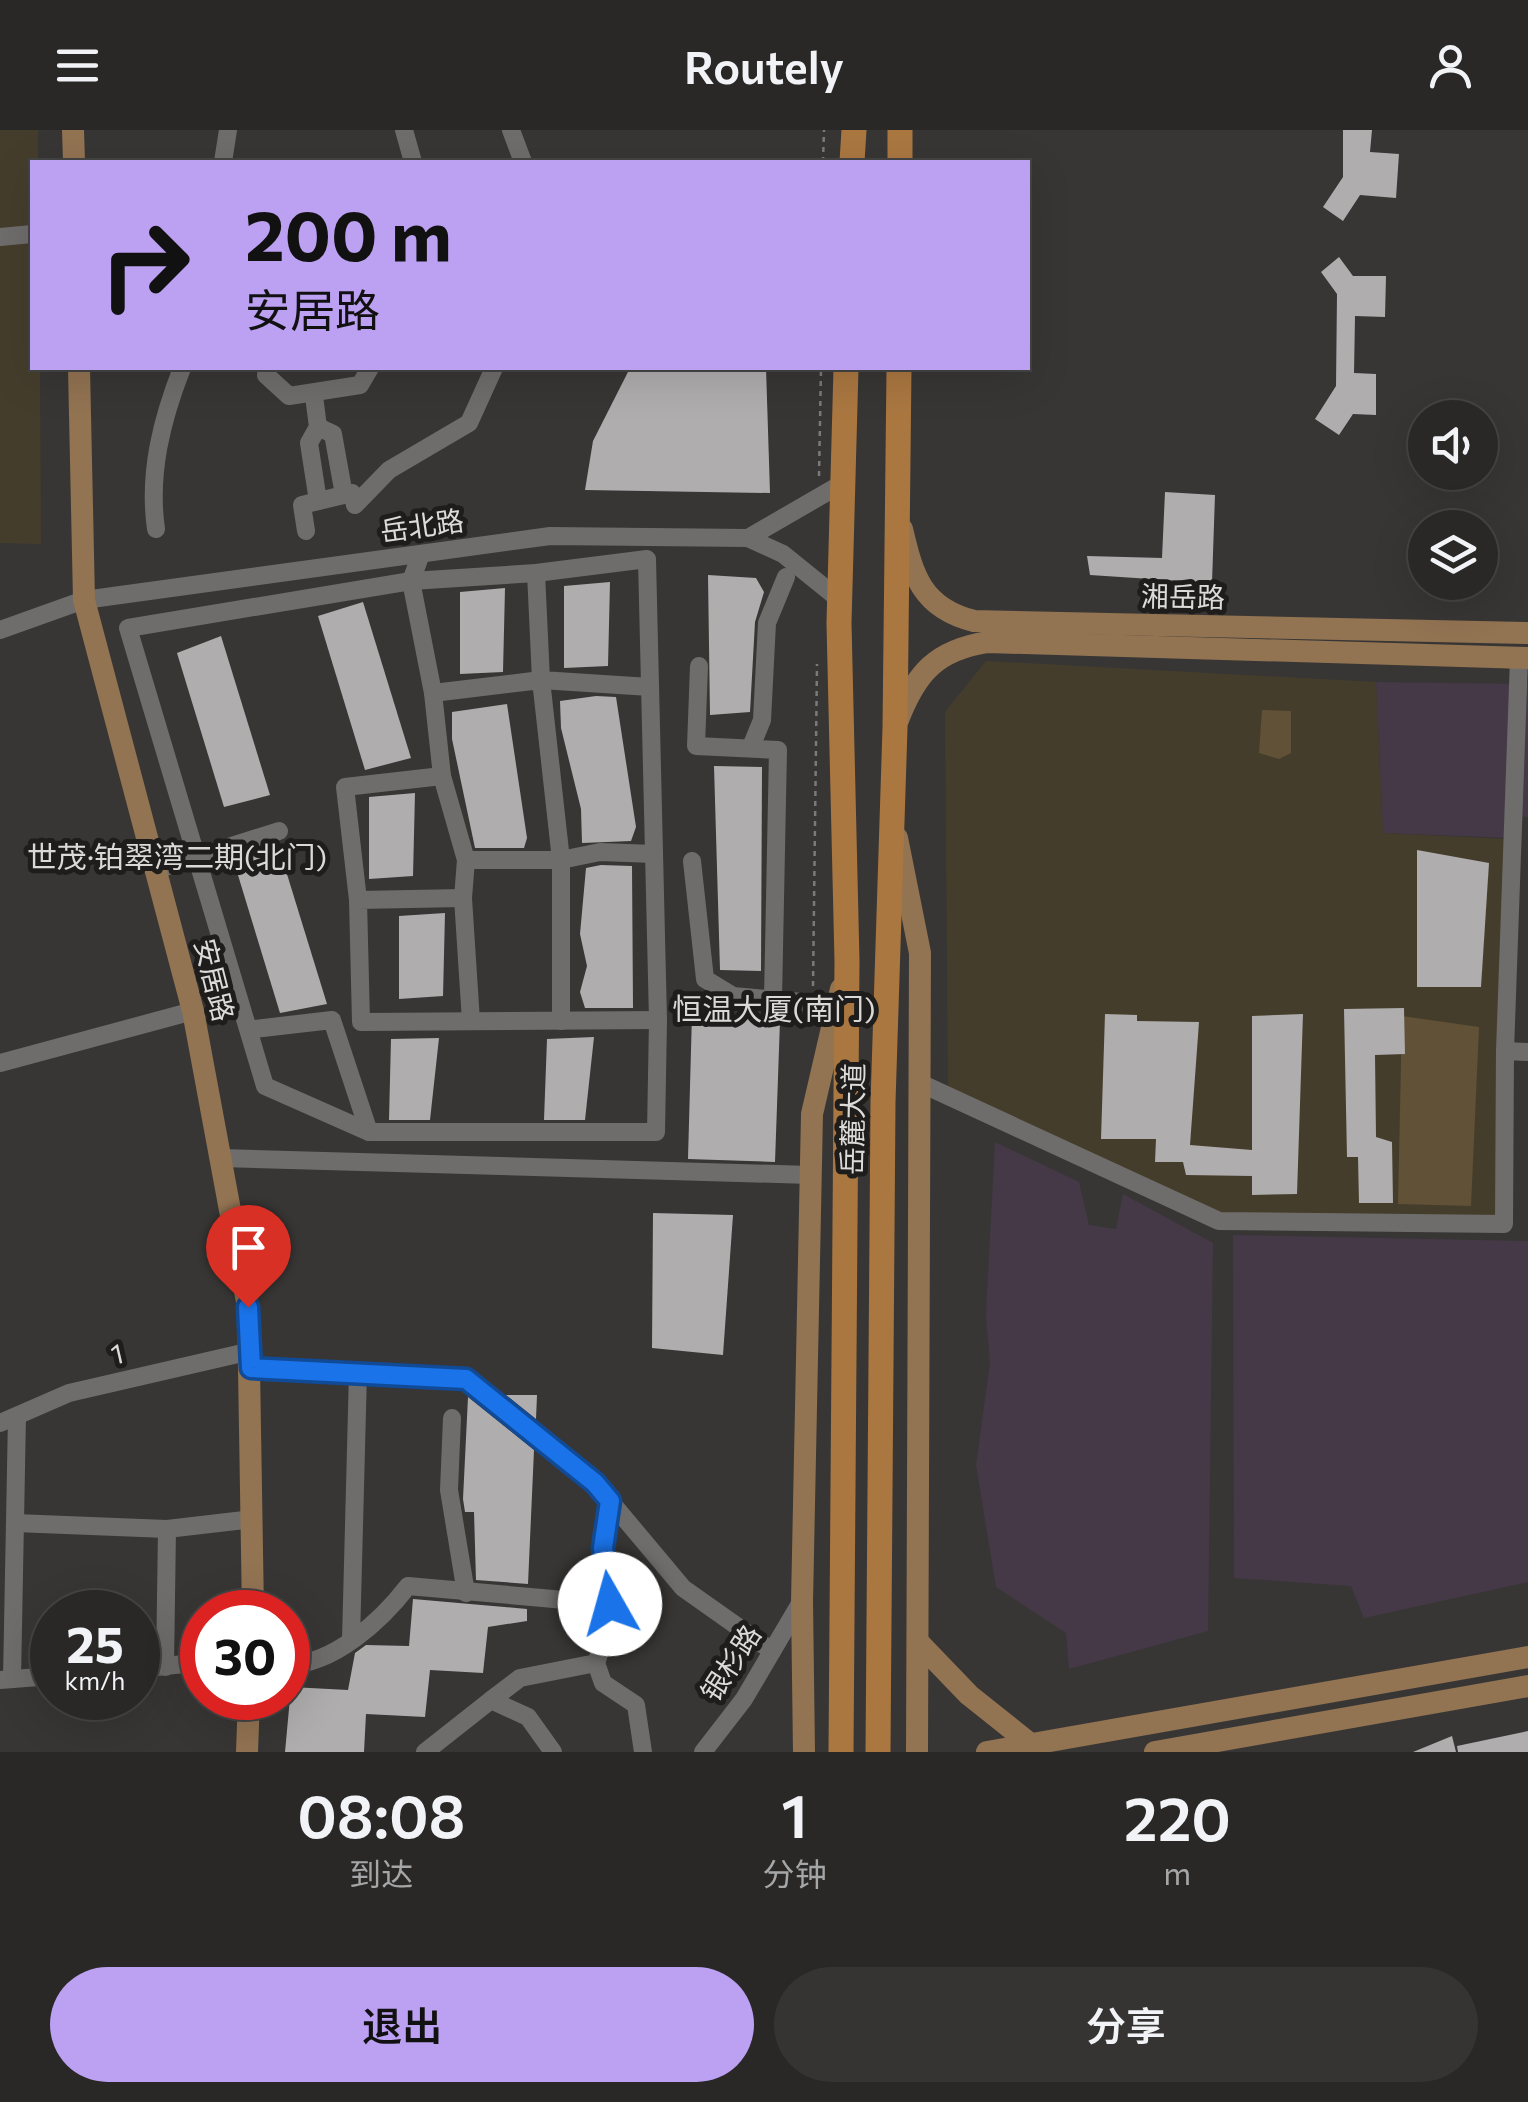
<!DOCTYPE html>
<html lang="zh">
<head>
<meta charset="utf-8">
<style>
  body { margin:0; font-family:Commissioner,"Noto Sans SC",sans-serif; background:#353433; color:#f1f3f6; height:100vh; display:flex; flex-direction:column; font-size:38px; white-space:nowrap }
  * { box-sizing:border-box; margin:0 }
  p { font-size:32px; color:#a5a6a7 }
  .icon { flex:none; width:55px; height:55px; fill:none; stroke:currentColor; stroke-width:2; stroke-linecap:round; stroke-linejoin:round }
  .map { position:relative; height:1622px; overflow:hidden }
  .details { display:flex; flex-direction:column; background:#292827; flex:1 }
  .details>* { flex:none }
  .banner { position:absolute; left:30px; top:30px; width:1000px; height:210px; border-radius:0px; box-shadow:0 10px 40px #0002,0 0 0 2px #454444; background:#bca0f2; color:#111; overflow:hidden }
  .fabs { position:absolute; left:1408px; top:270px; display:grid; gap:20px }
  .fabs a { display:grid; place-items:center; width:90px; height:90px; border-radius:50%; background:#292827; box-shadow:0 10px 40px #0002,0 0 0 2px #454444; font-size:50px }
  .speed { position:absolute; left:30px; top:1460px; display:flex; gap:20px; font-size:50px; font-weight:700; text-align:center }
  .speed>* { display:grid; place-content:center; width:130px; height:130px; border-radius:50%; background:#292827; box-shadow:0 10px 40px #0002,0 0 0 2px #454444; line-height:1 }
  .speed small { font-size:25px; font-weight:400 }
  .speed .limit { border:15px solid #d22; background:#fff; color:#111 }
  .pin { position:absolute; display:grid; place-items:center; width:85px; height:85px; color:#fff; margin:-102px -42px; border-radius:50% 50% 50% 0; rotate:-45deg; box-shadow:0 0 10px #0007 }
  .pin .icon { rotate:45deg }
  .me { position:absolute; width:110px; margin:-55px; rotate:353deg; stroke-linejoin:round; filter:drop-shadow(0 0 8px #0008) }
  .turn { display:flex; align-items:center; gap:35px; height:210px; padding:0 50px; font-size:45px }
  .turn .icon { width:130px; height:130px; stroke-width:2.5 }
  .turn b { display:block; font-size:70px; line-height:85px }
  .eta { display:flex; justify-content:space-evenly; align-items:center; height:170px; text-align:center }
  .eta b { font-size:60px; font-weight:600; line-height:70px }
  .action { display:flex; gap:20px; margin-top:auto; padding:20px 50px }
  .action a { flex:1; height:115px; border-radius:60px; background:#bca0f2; color:#111; font-size:40px; font-weight:600; line-height:115px; text-align:center }
  .action a+a { background:#353433; color:#f1f3f6 }
  header { display:flex; justify-content:space-between; align-items:center; height:130px; padding:0 50px; background:#292827; font-size:45px; font-weight:600 }
  .map>svg:first-child { display:block }
  .commercial { fill:#453948 }
  .education { fill:#453d2c }
  .green { fill:#615136 }
  .building { fill:#b0adaf }
  .lines { fill:none; stroke-linecap:round; stroke-linejoin:round }
  .path { stroke:#7b7a78; stroke-width:2.5; stroke-dasharray:5 5; stroke-linecap:butt }
  .minor { stroke:#6f6d6b; stroke-width:18 }
  .major { stroke:#927352; stroke-width:22 }
  .highway { stroke:#aa7741; stroke-width:25 }
  .route-casing { stroke:#114b97; stroke-width:25 }
  .route { stroke:#1a73e8; stroke-width:18 }
  .labels { text-anchor:middle; stroke-width:10; stroke-linejoin:round; paint-order:stroke }
  .street-label { font-size:28px; fill:#dcdbd9; stroke:#1e1d1c }
  .neighbourhood-label { font-size:30px; fill:#dbd9d6; stroke:#1e1d1c }
</style>
</head>
<body>
<header><svg class="icon" aria-label="menu" viewBox="0 0 24 24"><path d="M4 6h16M4 12h16M4 18h16"/></svg>Routely<svg class="icon" aria-label="person" viewBox="0 0 24 24"><circle cx="12" cy="8" r="4"/><path d="M4 21q1-7 8-7t8 7"/></svg></header>
<div class="map">
<svg width="1528" height="1622" viewBox="0 0 1528 1622">
  <rect width="100%" height="100%" fill="#373634"/>
  <!-- commercial -->
  <g class="commercial">
    <path d="M1376,552L1528,554V687L1513,686V708L1383,703Z"/>
    <path d="M995,1012L1079,1052L1089,1095L1116,1099L1123,1064L1213,1113L1208,1501L1069,1539L1066,1503L996,1457L976,1335L990,1233L986,1185Z"/>
    <path d="M1233,1105L1528,1111V1452L1364,1488L1351,1456L1234,1448Z"/>
  </g>
  <!-- education -->
  <g class="education">
    <path d="M0,0H38V32H32V238H40L41,414L0,413Z"/>
    <path d="M986,531L1376,552L1383,703L1506,709L1504,1094L1219,1091L948,959L945,582Z"/>
  </g>
  <!-- green -->
  <g class="green">
    <path d="M1262,580L1291,581V623L1279,629L1259,623Z"/>
    <path d="M1402,886L1479,897L1471,1076L1398,1074Z"/>
  </g>
  <!-- building -->
  <g class="building">
    <path d="M1343,0H1372L1370,22L1399,24L1396,68L1360,65L1343,91L1323,77L1343,47Z"/>
    <path d="M1339,127L1353,146H1386L1385,187L1355,186L1354,243L1376,244V285L1353,284L1339,305L1315,289L1336,256L1337,164L1321,142Z"/>
    <path d="M630,238H766L770,363L585,360L593,311Z"/>
    <path d="M1165,362L1215,365L1212,453L1090,445L1087,426L1162,428Z"/>
    <path d="M708,445L756,448L764,462L755,492L750,582L710,585Z"/>
    <path d="M610,452L608,536L564,538V456Z"/>
    <path d="M505,458L503,542L460,544V462Z"/>
    <path d="M363,472L411,628L365,640L318,486Z"/>
    <path d="M221,506L270,665L224,677L177,523Z"/>
    <path d="M596,566L616,567L636,697L631,711L582,713L581,679L561,598L560,571Z"/>
    <path d="M507,574L527,708L524,718H475L452,609V582Z"/>
    <path d="M714,636L762,637L761,841L720,840Z"/>
    <path d="M415,663L413,746L369,749V667Z"/>
    <path d="M278,715L327,874L280,883L234,732Z"/>
    <path d="M1417,720L1489,733L1481,857H1417Z"/>
    <path d="M601,735L632,736L633,878H585L580,862L587,836L580,804L586,738Z"/>
    <path d="M445,783L443,866L399,869V786Z"/>
    <path d="M1404,878L1405,924L1375,925L1376,1007L1392,1012L1393,1073H1359L1358,1027H1347L1344,879Z"/>
    <path d="M692,884L780,891L775,1032L688,1029Z"/>
    <path d="M1105,884L1137,885V891L1199,892L1190,1015L1252,1020V886L1303,884L1297,1064L1252,1065V1046L1186,1045L1183,1032H1155L1156,1009H1101Z"/>
    <path d="M594,907L585,990H544L547,909Z"/>
    <path d="M439,908L430,990H389L391,909Z"/>
    <path d="M653,1083L733,1085L723,1225L652,1218Z"/>
    <path d="M506,1265H537L536,1289Z"/>
    <path d="M468,1267L534,1320L528,1454L476,1450L474,1382H465L463,1369Z"/>
    <path d="M413,1469L527,1479V1491L488,1497L483,1543L430,1540L425,1587L366,1584L364,1622H285L291,1557L348,1560L355,1523L366,1515L409,1516Z"/>
    <path d="M1528,1601V1622H1458L1457,1616Z"/>
    <path d="M1452,1606L1456,1622H1413Z"/>
  </g>
  <g class="lines">
    <!-- path -->
    <g class="path">
      <path d="M823,32L824,0"/>
      <path d="M819,346L821,238"/>
      <path d="M813,856L817,534"/>
    </g>
    <!-- minor -->
    <g class="minor">
      <path d="M404,0L413,32"/>
      <path d="M511,0L523,32"/>
      <path d="M223,32L228,0"/>
      <path d="M0,107L32,104"/>
      <path d="M267,238L266,245L289,266L360,255L370,238"/>
      <path d="M314,266L318,297L309,313L318,371"/>
      <path d="M318,297L333,304L344,365"/>
      <path d="M156,399C148,343 162,289 182,238"/>
      <path d="M306,401L302,375L352,363L355,375L389,340L469,293L494,238"/>
      <path d="M748,408L843,353"/>
      <path d="M421,424L411,451L433,563L442,646L466,730L463,768L471,891"/>
      <path d="M647,429L658,890L656,1002H369L265,956L128,498L411,451L536,443Z"/>
      <path d="M536,443L541,550L650,557"/>
      <path d="M0,500L84,470L550,406L748,408L783,424L840,470"/>
      <path d="M699,536L696,616L778,620L773,869"/>
      <path d="M433,563L541,550L561,730L600,722L654,724"/>
      <path d="M751,617L762,590L767,493L786,447"/>
      <path d="M466,730H561V891"/>
      <path d="M692,731L705,849L733,866L837,875"/>
      <path d="M156,740L279,701"/>
      <path d="M463,768L358,770L361,892L658,890"/>
      <path d="M358,770L345,657L442,646"/>
      <path d="M254,899L332,890L369,1002"/>
      <path d="M1505,921L1519,528"/>
      <path d="M0,933L193,881"/>
      <path d="M920,953L1219,1091L1504,1094L1505,921L1528,922"/>
      <path d="M220,1028L810,1045"/>
      <path d="M251,1238L358,1242L351,1510"/>
      <path d="M358,1242L466,1249L595,1353L683,1458L772,1521"/>
      <path d="M452,1288L449,1360L466,1463"/>
      <path d="M0,1293L69,1263L251,1221"/>
      <path d="M15,1393L167,1399L253,1389"/>
      <path d="M596,1533L603,1553L636,1575L643,1622"/>
      <path d="M288,1535C334,1534 381,1491 408,1456L610,1474"/>
      <path d="M165,1537L167,1399"/>
      <path d="M138,1539L202,1532"/>
      <path d="M12,1549L17,1286"/>
      <path d="M0,1550L52,1546"/>
      <path d="M491,1570L520,1548L596,1533C612,1492 604,1462 603,1420C603,1404 608,1387 611,1371"/>
      <path d="M425,1622L491,1570L528,1587L553,1622"/>
      <path d="M703,1622L744,1569L801,1472"/>
    </g>
    <!-- major -->
    <g class="major">
      <path d="M73,0L74,32"/>
      <path d="M79,238L84,470L193,881L248,1177L253,1482"/>
      <path d="M902,399C913,446 922,478 974,491L1528,503"/>
      <path d="M898,590C916,543 936,520 988,512L1528,528"/>
      <path d="M897,708L920,823L917,1622"/>
      <path d="M918,1512L969,1565L1033,1616"/>
      <path d="M247,1622L249,1568"/>
      <path d="M804,1622L802,1472L812,984L841,859"/>
      <path d="M987,1622L1528,1527"/>
      <path d="M1155,1622L1528,1556"/>
    </g>
    <!-- highway -->
    <g class="highway">
      <path d="M852,32L854,0"/>
      <path d="M900,32V0"/>
      <path d="M841,1622L847,831L839,493L846,238"/>
      <path d="M878,1622L883,972L895,598L899,238"/>
    </g>
  </g>
  <g class="lines">
    <!-- route casing -->
    <g class="route-casing">
      <path id="route" d="M248,1177L251,1238L466,1249L595,1353L610,1371L603,1418L610,1474"/>
    </g>
    <!-- route -->
    <use href="#route" class="route"/>
  </g>
  <g class="labels">
    <!-- street labels -->
    <g class="street-label">
      <text transform="translate(422 396) rotate(-8)" y="10">岳北路</text>
      <text transform="translate(1183 467) rotate(1)" y="10">湘岳路</text>
      <text transform="translate(214 850) rotate(76)" y="10">安居路</text>
      <text transform="translate(853 989) rotate(-89)" y="10">岳麓大道</text>
      <text transform="translate(117 1224) rotate(-13)" y="10">1</text>
      <text transform="translate(731 1533) rotate(-57)" y="10">银杉路</text>
    </g>
    <!-- neighbourhood labels -->
    <g class="neighbourhood-label">
      <text x="177" y="738">世茂·铂翠湾二期(北门)</text>
      <text x="774" y="890">恒温大厦(南门)</text>
    </g>
  </g>
</svg>
<div class="fabs">
<a><svg class="icon" aria-label="sound" viewBox="0 0 24 24"><path d="M4 9h4l5-4v14l-5-4H4zM17 9q2 3 0 6"/></svg></a>
<a><svg class="icon" aria-label="layers" viewBox="0 0 24 24"><path d="M12 4l9 5-9 5-9-5zM3 14l9 5 9-5"/></svg></a>
</div>
<div class="speed"><div>25<small>km/h</small></div><div class="limit">30</div></div>
<div class="pin" style="left:248px;top:1177px;background:#d93025"><svg class="icon" aria-label="arrive" viewBox="0 0 24 24"><path d="M6 21V4h12l-3 4 3 4H6"/></svg></div>
<svg class="me" style="left:610px;top:1474px" viewBox="-20 -20 40 40"><circle r="19" fill="#fff"/><path d="M0-13L10 11 0 6-10 11z" fill="#1a73e8"/></svg>
<div class="banner">
<div class="turn"><svg class="icon" aria-label="right" viewBox="0 0 24 24"><path d="M7 20v-9h11M14 6l5 5-5 5"/></svg><div><b>200 m</b>安居路</div></div>
</div>
</div>
<section class="details">
<div class="eta">
<div><b>08:08</b><p>到达</p></div>
<div><b>1</b><p>分钟</p></div>
<div><b>220</b><p>m</p></div>
</div>
<div class="action"><a>退出</a><a>分享</a></div>
</section>
</body>
</html>
